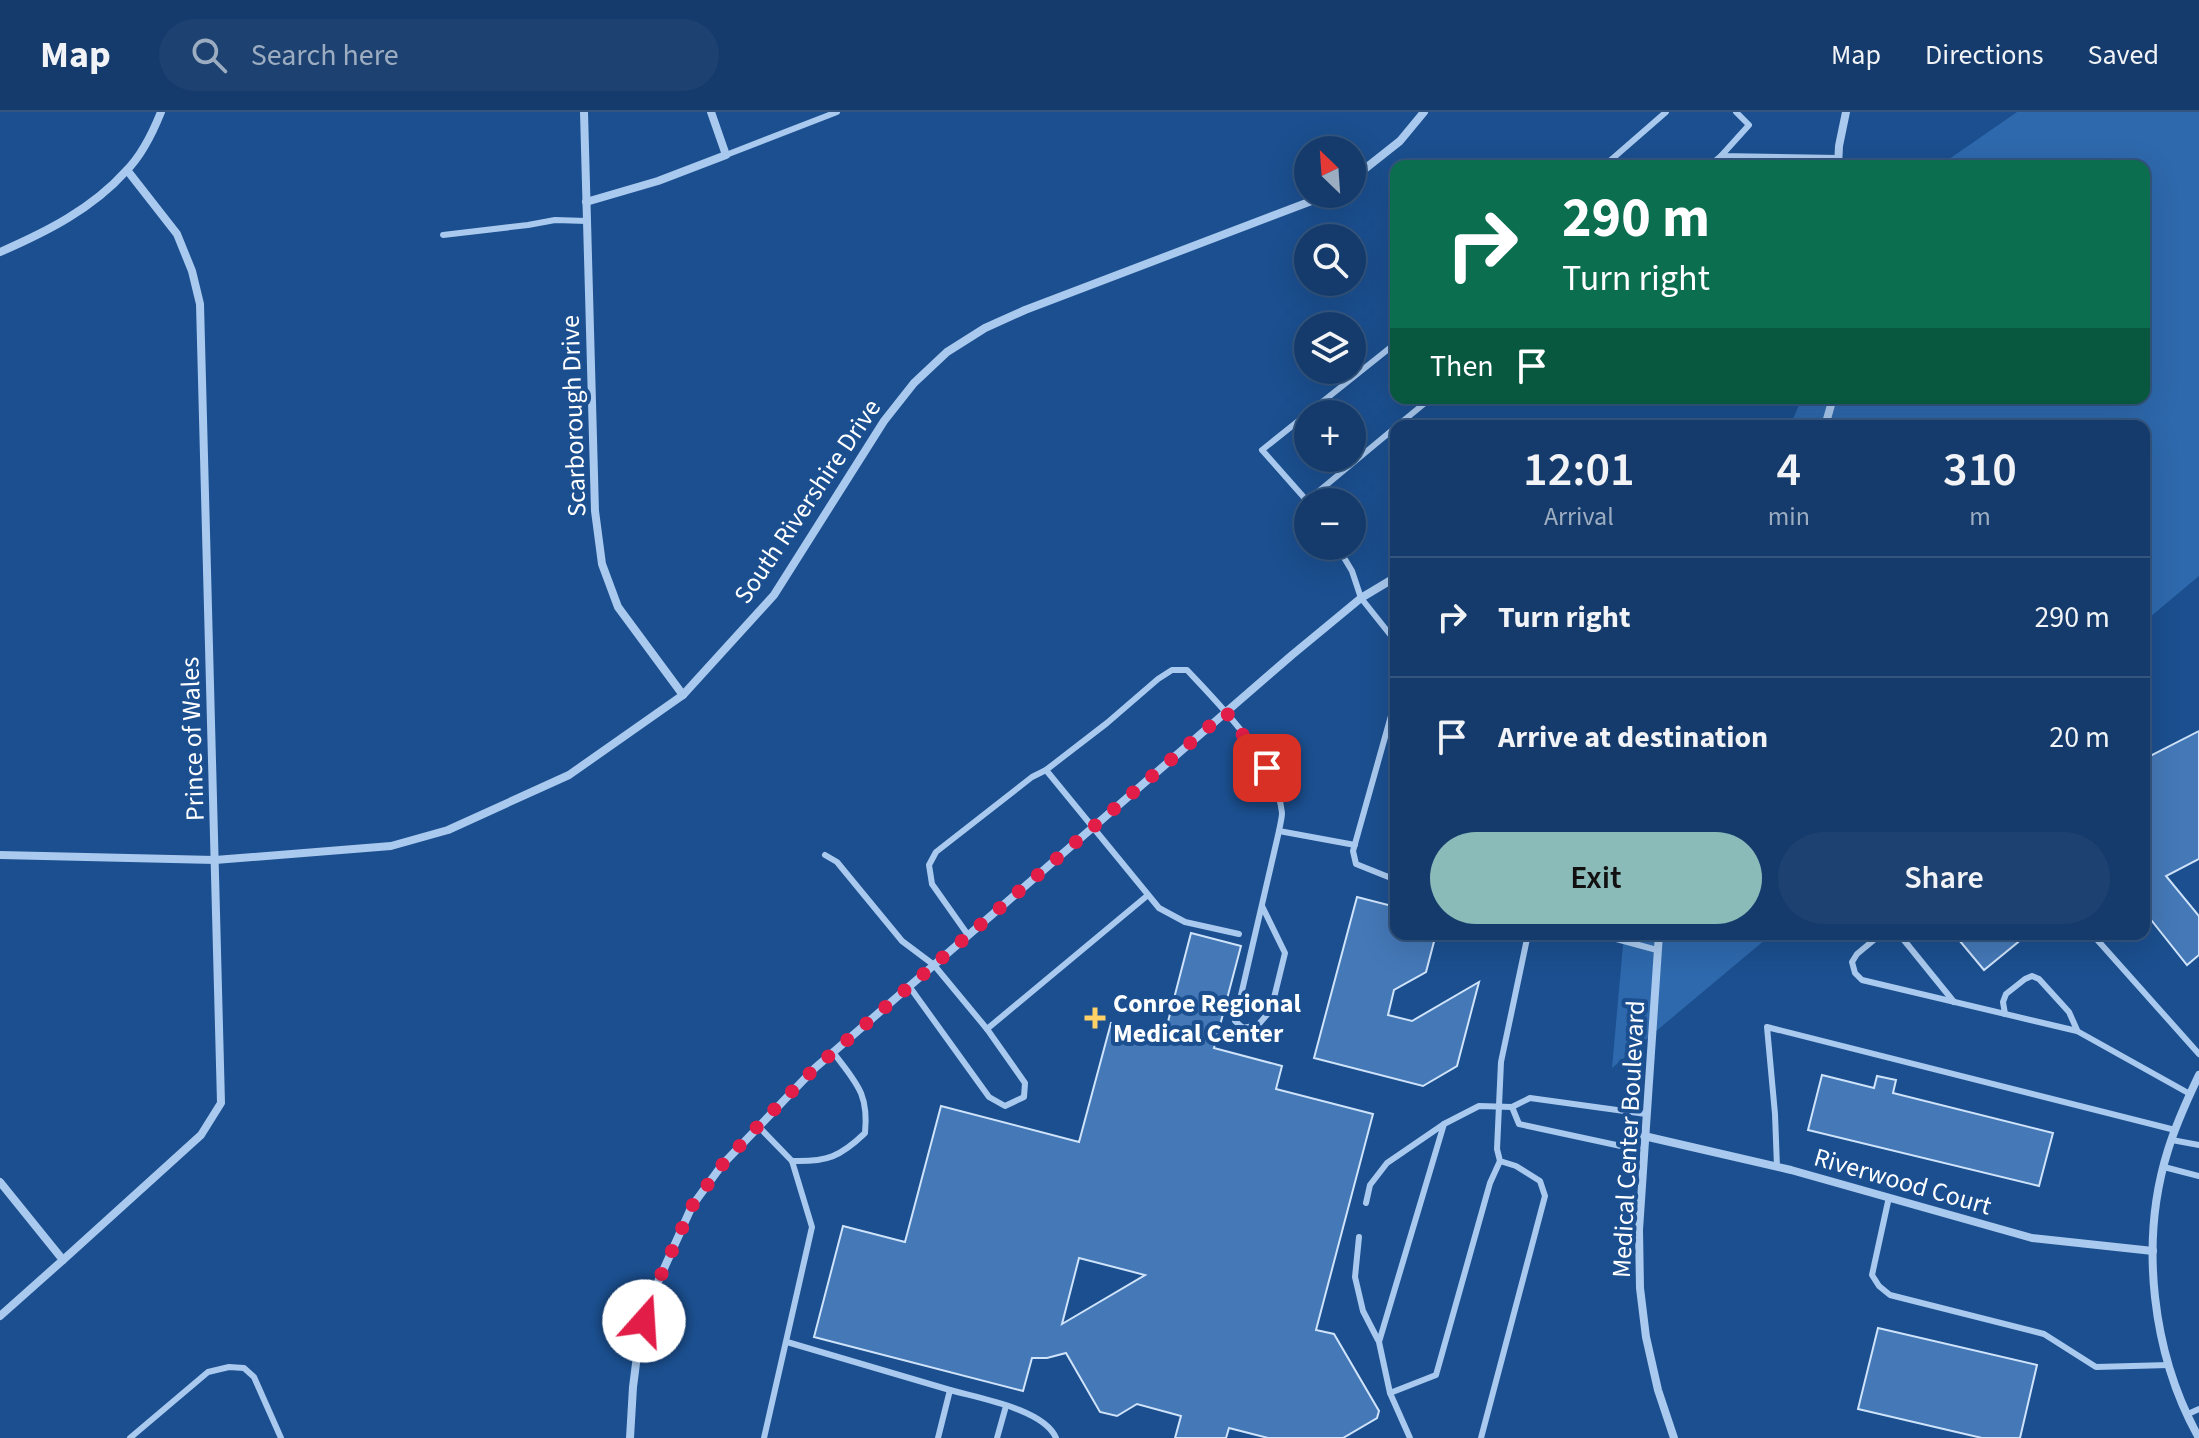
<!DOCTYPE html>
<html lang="en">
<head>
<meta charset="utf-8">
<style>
  body { margin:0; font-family:"Source Sans 3",sans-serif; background:#1d4271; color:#f1f3f6; height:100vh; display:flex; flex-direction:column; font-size:30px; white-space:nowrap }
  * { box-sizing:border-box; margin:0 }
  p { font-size:26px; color:#9dadc1 }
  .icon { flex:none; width:44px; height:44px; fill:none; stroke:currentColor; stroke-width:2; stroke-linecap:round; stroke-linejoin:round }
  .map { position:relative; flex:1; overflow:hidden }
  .sheet { position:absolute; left:1390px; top:308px; width:760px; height:520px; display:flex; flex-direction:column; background:#143b6b; border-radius:16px; box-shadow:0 8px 32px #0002,0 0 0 2px #33557e }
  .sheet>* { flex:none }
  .guide { position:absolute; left:1390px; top:48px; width:760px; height:244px; border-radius:16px; box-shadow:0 8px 32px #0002,0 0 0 2px #33557e; background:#0b6e4f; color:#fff; overflow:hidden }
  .needle { width:52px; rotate:335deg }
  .buttons { position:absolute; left:1294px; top:24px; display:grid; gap:16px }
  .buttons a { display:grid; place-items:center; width:72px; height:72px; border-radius:50%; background:#143b6b; box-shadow:0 8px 32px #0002,0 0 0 2px #33557e; font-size:40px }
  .pin { position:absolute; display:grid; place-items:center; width:68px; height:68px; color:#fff; margin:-34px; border-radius:16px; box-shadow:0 4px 12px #0006 }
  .me { position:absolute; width:88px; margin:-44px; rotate:19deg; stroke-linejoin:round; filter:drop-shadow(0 0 6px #0008) }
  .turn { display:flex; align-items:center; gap:28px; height:168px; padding:0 40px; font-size:36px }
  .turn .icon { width:104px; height:104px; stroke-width:2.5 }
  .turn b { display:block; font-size:56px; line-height:68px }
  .then { display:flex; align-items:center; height:76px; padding:0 40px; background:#0003; gap:16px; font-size:30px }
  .eta { display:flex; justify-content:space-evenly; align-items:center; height:136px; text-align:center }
  .eta b { font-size:48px; font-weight:600; line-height:56px }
  .button { display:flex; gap:16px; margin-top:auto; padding:16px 40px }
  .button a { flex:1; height:92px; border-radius:48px; background:#8bbbb9; color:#111; font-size:32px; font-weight:600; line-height:92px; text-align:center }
  .button a+a { background:#1d4271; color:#f1f3f6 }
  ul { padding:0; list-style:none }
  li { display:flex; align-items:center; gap:24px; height:120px; padding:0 40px; border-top:2px solid #33557e }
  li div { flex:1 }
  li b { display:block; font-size:30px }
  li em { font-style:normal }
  header { display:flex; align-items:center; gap:48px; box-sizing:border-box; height:112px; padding:0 40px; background:#143b6b; border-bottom:2px solid #33557e }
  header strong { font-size:38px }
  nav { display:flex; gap:44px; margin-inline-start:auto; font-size:28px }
  .search { width:560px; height:72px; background:#1d4271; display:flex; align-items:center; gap:20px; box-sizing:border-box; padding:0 28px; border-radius:44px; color:#9dadc1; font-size:30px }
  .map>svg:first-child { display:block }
  .green { fill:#2e69ad }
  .building { fill:#4478b7; stroke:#cfe3fa; stroke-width:2; fill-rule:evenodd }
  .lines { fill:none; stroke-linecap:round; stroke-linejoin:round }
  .service { stroke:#a9c9ee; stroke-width:6 }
  .minor { stroke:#a9c9ee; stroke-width:8 }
  .route { stroke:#e11d48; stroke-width:14; stroke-dasharray:0 25.2 }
  .poi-dot { fill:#ffd166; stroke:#1b4f8f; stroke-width:3 }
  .labels { text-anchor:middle; stroke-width:8; stroke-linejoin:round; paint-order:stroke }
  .street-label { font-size:26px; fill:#fff; stroke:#1b4f8f }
  .poi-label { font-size:26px; font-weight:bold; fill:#fff; stroke:#1b4f8f; text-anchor:start }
</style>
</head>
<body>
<header>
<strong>Map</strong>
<div class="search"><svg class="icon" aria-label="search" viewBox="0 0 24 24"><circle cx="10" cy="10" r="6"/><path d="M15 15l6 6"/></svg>Search here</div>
<nav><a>Map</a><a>Directions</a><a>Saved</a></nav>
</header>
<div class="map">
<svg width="2199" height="1326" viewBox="0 0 2199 1326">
  <rect width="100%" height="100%" fill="#1b4f8f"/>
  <!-- green -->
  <g class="green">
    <path d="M2017,0H2199V464L2144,510V314H1790L1802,286H2144V54H1939Z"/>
    <path d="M1624,822H1772L1612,956Z"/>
  </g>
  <!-- building -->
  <g class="building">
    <path d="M2199,619V747L2166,764L2199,804V843L2187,853L2144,799V647Z"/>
    <path d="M1357,785L1396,795V822H1436L1426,860L1394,878L1388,903L1412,909L1479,870L1457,954L1423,974L1314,946Z"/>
    <path d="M1191,821L1241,834L1214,936L1282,954L1276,977L1373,1002L1316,1218L1334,1222L1379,1299L1377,1306L1343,1326H1268L1229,1316L1226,1326H1175L1181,1304L1137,1292L1117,1304L1100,1300L1066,1241L1047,1246H1032L1023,1279L814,1225L843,1114L905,1130L941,994L1079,1030L1111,911L1164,925ZM1079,1146L1145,1163L1062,1212Z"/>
    <path d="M1954,822H2028L1984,858Z"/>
    <path d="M1822,963L1874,976L1877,964L1896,968L1893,981L2053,1021L2039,1074L1808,1018Z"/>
    <path d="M1878,1216L2037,1253L2020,1326H1982L1858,1297Z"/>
  </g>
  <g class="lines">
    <!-- service -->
    <g class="service">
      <path d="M1736,0L1749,13L1721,44L1839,46"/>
      <path d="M726,43L837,0"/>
      <path d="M1604,54L1666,0"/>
      <path d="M1709,54L1721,44"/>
      <path d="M443,123L528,113L555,108L587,109"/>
      <path d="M1397,314L1431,286"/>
      <path d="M1307,389L1396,315"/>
      <path d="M1308,390L1262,338L1396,231"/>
      <path d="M1337,434L1352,459L1361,486L1396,530"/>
      <path d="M1396,586L1353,739L1356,752L1396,768"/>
      <path d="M825,743L837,750L902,829L934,853L987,917L1025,971L1024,985L1005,994L989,985L909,874"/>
      <path d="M1262,794L1285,841L1271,898L1258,913L1243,916L1235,909L1279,719"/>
      <path d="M1239,822L1185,810L1159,796L1046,658L1107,611L1158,567L1172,558H1187C1221,594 1277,650 1282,701C1282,706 1280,713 1279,719L1355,733"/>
      <path d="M1598,822L1657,838"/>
      <path d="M1881,822L1857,842L1852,850L1855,861L1862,868L2077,919L2190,982"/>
      <path d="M1899,822L1954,890"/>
      <path d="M2092,822L2199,942"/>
      <path d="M968,823L932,772L929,753L936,740L1032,665L1046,658"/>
      <path d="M2005,902L2003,890L2006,882L2025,867L2032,864L2039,867L2069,900L2077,918"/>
      <path d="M987,917L1148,783"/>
      <path d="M1512,995L1519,1012L1644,1039"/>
      <path d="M758,1014L792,1049L812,1115L764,1326"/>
      <path d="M2172,1028L2199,1033"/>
      <path d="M792,1049C827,1050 840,1045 865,1021C869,981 856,971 833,940"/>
      <path d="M1777,1055L1775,1002L1767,915L2175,1018"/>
      <path d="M2164,1055L2199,1064"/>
      <path d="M1889,1085L1872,1163L1879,1174L1890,1183L2044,1222L2096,1255L2169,1253"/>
      <path d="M1366,1091L1370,1073L1387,1051L1444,1012"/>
      <path d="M1359,1125L1355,1165L1363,1199L1378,1228"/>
      <path d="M787,1230L950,1278L938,1326"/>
      <path d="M950,1278C978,1286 1044,1297 1056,1326"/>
      <path d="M1390,1281L1436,1263L1490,1071L1500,1049"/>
      <path d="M2188,1302L2199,1297"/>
      <path d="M130,1326L208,1260L229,1255L244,1256L254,1265L281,1326"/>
      <path d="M997,1326L1006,1294"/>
      <path d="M1410,1326L1390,1281L1379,1230L1444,1012L1479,994L1512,995L1530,986L1646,1002"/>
      <path d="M1481,1326L1545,1084L1540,1069L1516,1054L1500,1049L1497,1037L1501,950L1528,822"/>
    </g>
    <!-- minor -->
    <g class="minor">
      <path d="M584,0L595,399L602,452L618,495L683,583"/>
      <path d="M1838,54L1839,34L1846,0"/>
      <path d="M1352,67L1400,29L1424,0"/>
      <path d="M586,90L658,69L726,43L711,0"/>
      <path d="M0,140C46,120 92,97 126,59C141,44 153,20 161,0"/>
      <path d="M1825,314L1833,286"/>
      <path d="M0,743L215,748L391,734L448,718L569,663L683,583L774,483L884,309L914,271L947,240L985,216L1025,198L1330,82"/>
      <path d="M1659,822L1639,1118L1640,1176L1646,1225L1658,1278L1674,1326"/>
      <path d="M2199,963C2187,988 2176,1012 2168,1038C2139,1130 2152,1242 2199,1326"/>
      <path d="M1644,1024L1791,1058L2032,1126L2153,1139"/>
      <path d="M0,1070L63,1148L0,1204"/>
      <path d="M63,1148L201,1023L221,991L200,192L192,159L177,122L127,58"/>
      <path d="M630,1326L633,1275L639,1228L649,1190L692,1094L722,1053L815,956L1292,543L1361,486L1396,465"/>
    </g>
  </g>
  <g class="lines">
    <!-- route -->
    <path class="route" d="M644,1209L649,1190L692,1094L722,1053L758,1014L815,956L1226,600L1267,656"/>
  </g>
  <!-- markers -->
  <path class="poi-dot" d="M1091 894h8v8h8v8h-8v8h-8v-8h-8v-8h8z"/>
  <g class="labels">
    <!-- street labels -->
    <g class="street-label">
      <text transform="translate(573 304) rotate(-92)" y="9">Scarborough Drive</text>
      <text transform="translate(807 389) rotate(-56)" y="9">South Rivershire Drive</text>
      <text transform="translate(192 627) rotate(-92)" y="9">Prince of Wales</text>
      <text transform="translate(1628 1027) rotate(-87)" y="9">Medical Center Boulevard</text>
      <text transform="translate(1903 1069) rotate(16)" y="9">Riverwood Court</text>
    </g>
    <!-- poi labels -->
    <g class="poi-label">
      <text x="1113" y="900">Conroe Regional<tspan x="1113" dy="30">Medical Center</tspan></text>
    </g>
  </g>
</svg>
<div class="buttons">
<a><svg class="needle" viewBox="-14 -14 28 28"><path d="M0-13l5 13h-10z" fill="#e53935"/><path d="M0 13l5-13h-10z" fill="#9dadc1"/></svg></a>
<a><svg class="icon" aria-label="search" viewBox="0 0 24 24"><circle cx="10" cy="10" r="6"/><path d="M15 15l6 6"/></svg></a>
<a><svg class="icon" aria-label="layers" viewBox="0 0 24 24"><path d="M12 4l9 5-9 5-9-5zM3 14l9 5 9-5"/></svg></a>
<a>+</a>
<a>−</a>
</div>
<div class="pin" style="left:1267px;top:656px;background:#d93025"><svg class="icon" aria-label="arrive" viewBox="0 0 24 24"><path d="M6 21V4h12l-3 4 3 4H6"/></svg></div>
<svg class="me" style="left:644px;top:1209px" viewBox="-20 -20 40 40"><circle r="19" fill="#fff"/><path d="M0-13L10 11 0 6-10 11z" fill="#e11d48"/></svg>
<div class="guide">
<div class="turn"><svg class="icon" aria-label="right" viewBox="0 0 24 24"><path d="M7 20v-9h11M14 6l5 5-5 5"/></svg><div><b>290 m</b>Turn right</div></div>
<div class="then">Then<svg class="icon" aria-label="arrive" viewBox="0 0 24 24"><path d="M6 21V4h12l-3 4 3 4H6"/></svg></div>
</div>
<section class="sheet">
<div class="eta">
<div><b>12:01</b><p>Arrival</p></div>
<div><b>4</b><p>min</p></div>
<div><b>310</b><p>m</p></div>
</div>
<ul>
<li><svg class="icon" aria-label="right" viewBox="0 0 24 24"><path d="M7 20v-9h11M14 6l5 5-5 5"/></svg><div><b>Turn right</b></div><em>290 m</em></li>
<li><svg class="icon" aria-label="arrive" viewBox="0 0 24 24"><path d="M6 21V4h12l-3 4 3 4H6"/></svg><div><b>Arrive at destination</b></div><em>20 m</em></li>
</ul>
<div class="button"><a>Exit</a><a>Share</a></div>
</section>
</div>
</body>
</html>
